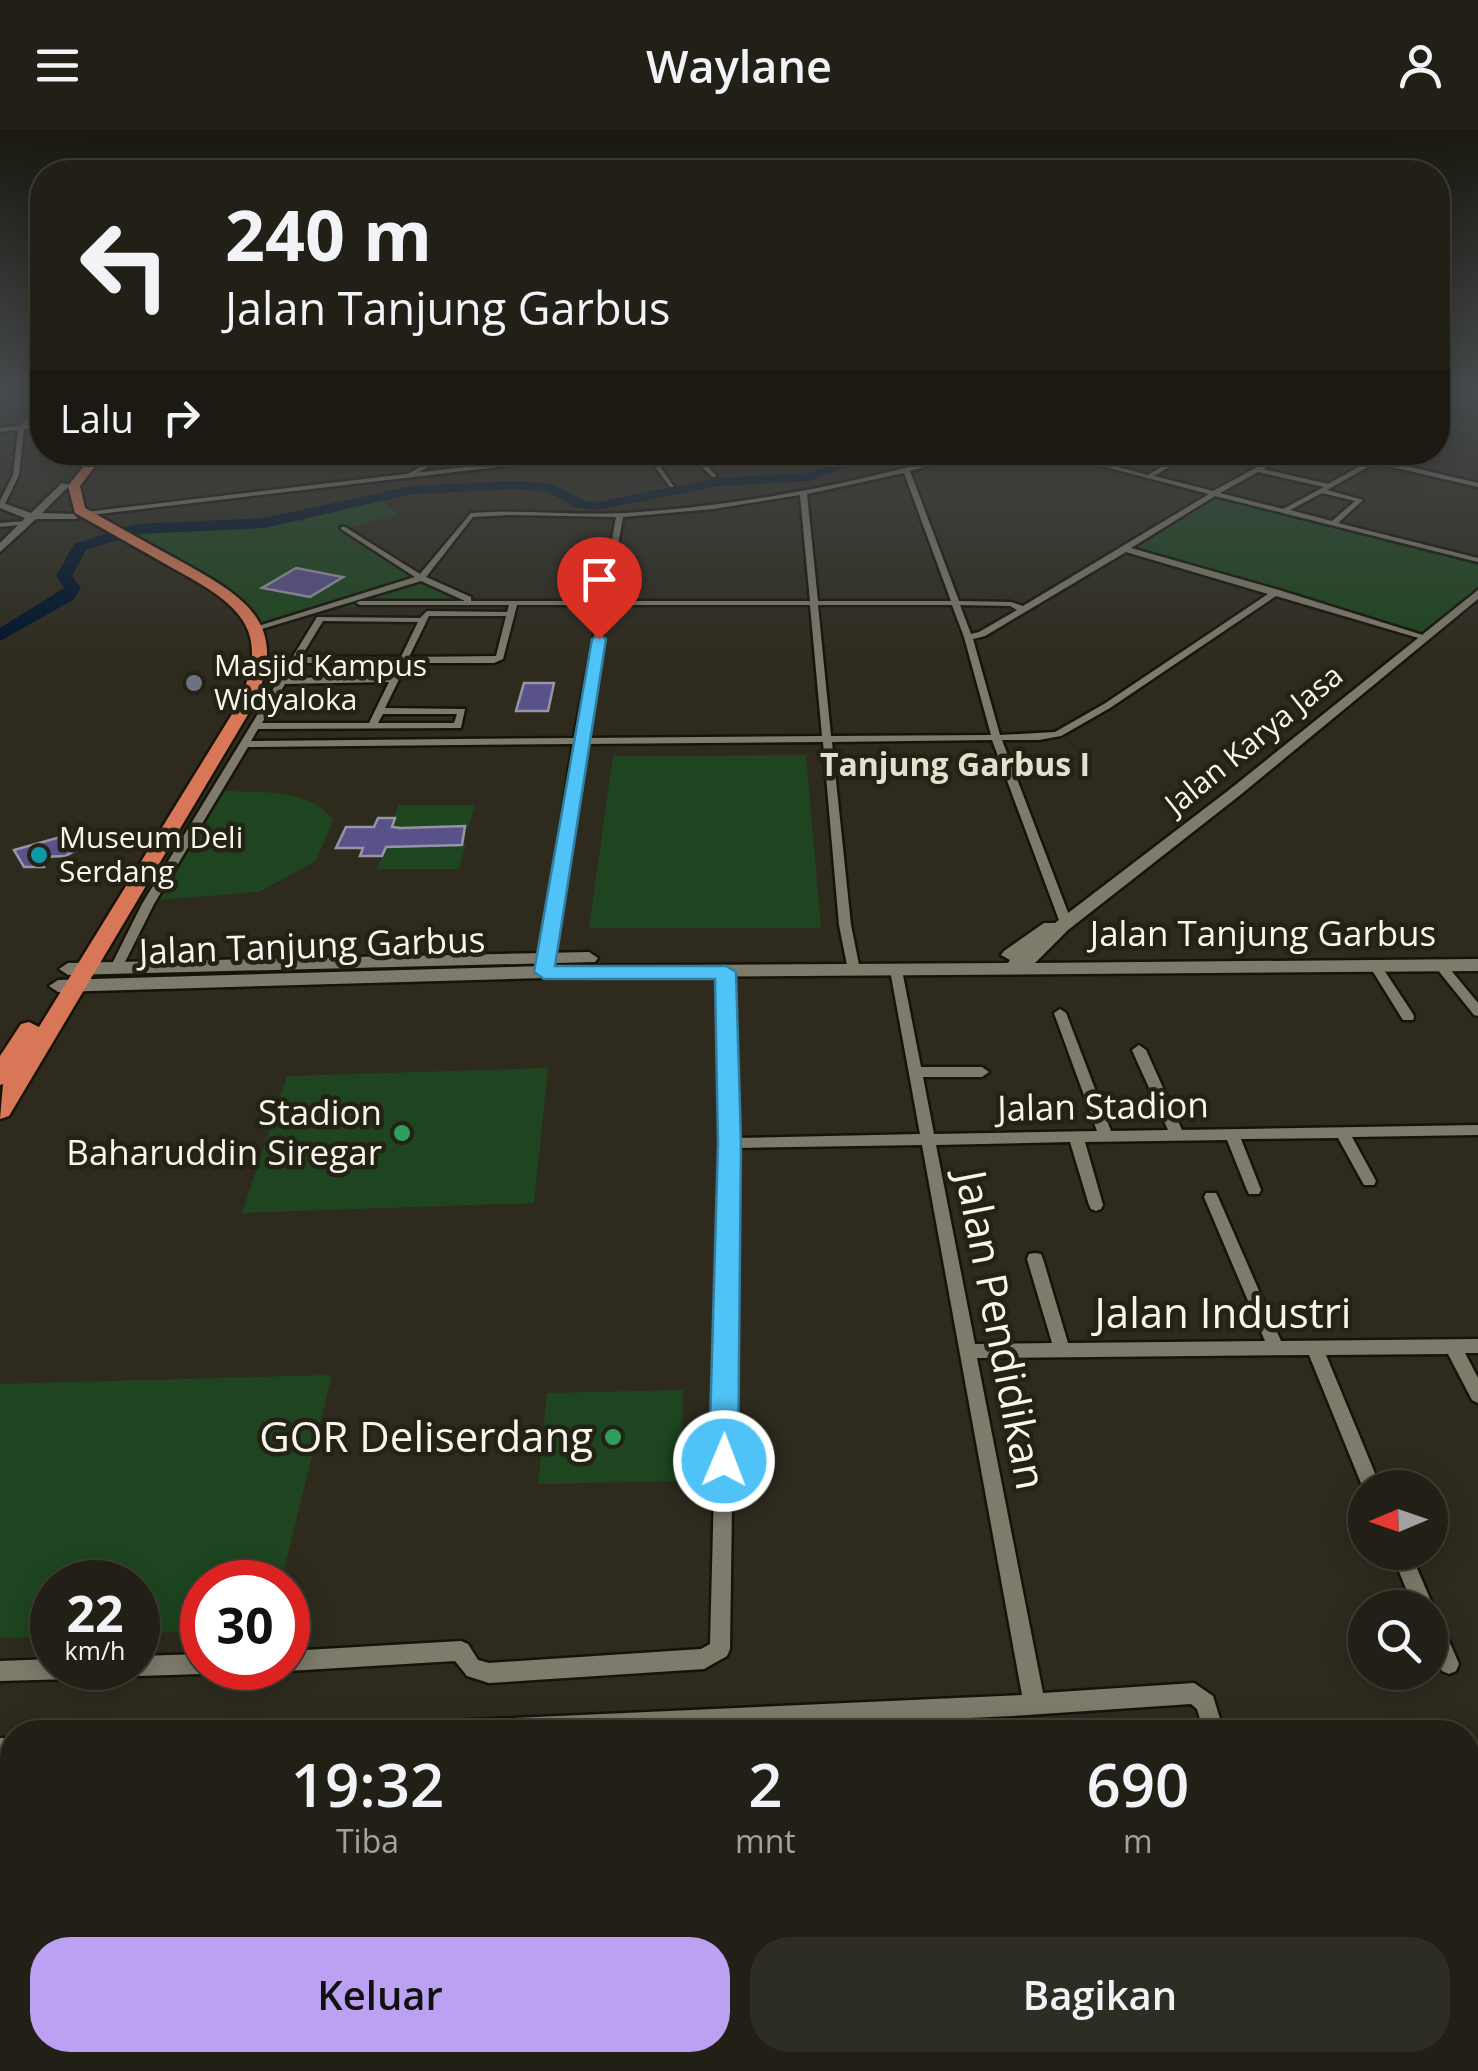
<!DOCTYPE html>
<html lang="id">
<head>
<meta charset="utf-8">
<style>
  body { margin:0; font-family:"Open Sans",sans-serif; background:#2e2d23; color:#f1f3f6; height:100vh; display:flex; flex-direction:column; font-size:38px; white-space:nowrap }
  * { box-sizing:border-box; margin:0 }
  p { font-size:32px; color:#a2a3a1 }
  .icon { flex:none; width:55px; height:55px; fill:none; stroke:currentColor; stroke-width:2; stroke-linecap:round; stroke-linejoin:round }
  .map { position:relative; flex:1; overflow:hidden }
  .panel { position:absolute; left:0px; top:1590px; width:1480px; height:352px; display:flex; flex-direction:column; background:#222016; border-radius:40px 40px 0 0; box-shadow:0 5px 25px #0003,0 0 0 2px #3f3e35 }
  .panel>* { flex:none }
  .guide { position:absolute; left:30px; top:30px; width:1420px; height:305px; border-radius:40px; box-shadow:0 5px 25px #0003,0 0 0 2px #3f3e35; background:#222016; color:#f1f3f6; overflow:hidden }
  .needle { width:65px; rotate:268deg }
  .buttons { position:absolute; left:1348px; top:1340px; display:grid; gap:20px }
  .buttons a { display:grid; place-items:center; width:100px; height:100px; border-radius:50%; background:#222016; box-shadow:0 5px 25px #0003,0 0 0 2px #3f3e35; font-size:50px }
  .speed { position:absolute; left:30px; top:1430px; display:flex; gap:20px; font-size:50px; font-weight:700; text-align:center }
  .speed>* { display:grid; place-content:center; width:130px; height:130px; border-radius:50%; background:#222016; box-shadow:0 5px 25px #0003,0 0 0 2px #3f3e35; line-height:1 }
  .speed small { font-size:25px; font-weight:400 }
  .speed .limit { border:15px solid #d22; background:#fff; color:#111 }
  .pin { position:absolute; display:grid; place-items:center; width:85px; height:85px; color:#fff; margin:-102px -42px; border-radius:50% 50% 50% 0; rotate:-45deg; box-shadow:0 0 10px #0007 }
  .pin .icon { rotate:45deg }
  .me { position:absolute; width:110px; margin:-55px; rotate:1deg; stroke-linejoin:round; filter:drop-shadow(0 0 8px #0008) }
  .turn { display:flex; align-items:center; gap:35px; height:210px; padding:0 30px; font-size:45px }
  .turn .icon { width:130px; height:130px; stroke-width:2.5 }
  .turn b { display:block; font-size:70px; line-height:85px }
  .then { display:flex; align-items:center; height:95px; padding:0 30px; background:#0003; gap:20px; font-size:38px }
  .eta { display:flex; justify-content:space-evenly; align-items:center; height:170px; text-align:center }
  .eta b { font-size:60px; font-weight:600; line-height:70px }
  .button { display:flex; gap:20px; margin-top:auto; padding:20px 30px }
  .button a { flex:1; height:115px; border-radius:40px; background:#bca0f2; color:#111; font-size:40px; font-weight:600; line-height:115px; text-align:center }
  .button a+a { background:#2e2d23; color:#f1f3f6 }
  header { display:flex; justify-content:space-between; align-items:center; height:130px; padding:0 30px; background:#222016; font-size:45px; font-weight:600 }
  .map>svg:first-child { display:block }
  .green { fill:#1e451f }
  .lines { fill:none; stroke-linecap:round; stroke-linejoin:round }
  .river { fill:#01152d; fill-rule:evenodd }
  .building { fill:#59518a; stroke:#9695a5; stroke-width:2.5 }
  .street-casing { stroke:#161308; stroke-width:5 }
  .secondary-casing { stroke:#161308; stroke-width:5 }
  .highway-casing { stroke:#161308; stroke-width:5 }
  .street { fill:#7e7b6c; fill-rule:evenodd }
  .secondary { fill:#7e7b6c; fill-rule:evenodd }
  .highway { fill:#d77757; fill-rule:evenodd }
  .route { fill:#4fc3f7; stroke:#337fa1; stroke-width:2.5 }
  .worship-dot { fill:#6b7280; stroke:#242115; stroke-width:4 }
  .culture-dot { fill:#0f9aa8; stroke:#242115; stroke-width:4 }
  .leisure-dot { fill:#2e9e5b; stroke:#242115; stroke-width:4 }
  .labels { text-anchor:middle; stroke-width:9; stroke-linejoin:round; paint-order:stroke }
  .far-poi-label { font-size:30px; fill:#f7f5ed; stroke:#242115; text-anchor:start }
  .far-street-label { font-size:30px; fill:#f7f5ed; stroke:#242115 }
  .far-quarter-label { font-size:32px; font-weight:bold; fill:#e4e0cf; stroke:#242115 }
  .street-label { font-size:35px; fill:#f7f5ed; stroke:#242115 }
  .poi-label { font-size:35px; fill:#f7f5ed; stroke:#242115; text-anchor:end }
  .near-street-label { font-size:42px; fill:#f7f5ed; stroke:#242115 }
  .near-poi-label { font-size:42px; fill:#f7f5ed; stroke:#242115; text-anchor:end }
</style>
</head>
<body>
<header><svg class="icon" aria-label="menu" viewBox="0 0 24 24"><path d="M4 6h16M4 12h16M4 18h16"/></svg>Waylane<svg class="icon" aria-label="person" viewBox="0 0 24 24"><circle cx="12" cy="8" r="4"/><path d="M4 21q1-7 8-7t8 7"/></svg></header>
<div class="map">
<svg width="1478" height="1941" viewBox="0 0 1478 1941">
  <rect width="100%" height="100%" fill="#2e2b1e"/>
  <!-- green -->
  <g class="green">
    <path d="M1221,365L1478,431V459L1422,504L1129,419Z"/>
    <path d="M383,372L398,384L343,399L418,447L476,474L334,477L260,497L192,440L195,437L127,403L300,391L358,374Z"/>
    <path d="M806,625L821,798H589L613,626Z"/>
    <path d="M223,661C259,663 309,657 333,690L316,731L259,762L157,770Z"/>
    <path d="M398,675H475L468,699L392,697Z"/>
    <path d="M466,714L459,739H377L386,717Z"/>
    <path d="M548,938L534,1073L242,1083L287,946Z"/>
    <path d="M332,1245L281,1452H202V1501L138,1503V1452H52V1506L0,1508V1254Z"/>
    <path d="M683,1260L682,1351L538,1354L547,1263Z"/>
  </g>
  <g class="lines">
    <!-- river -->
    <path class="river" d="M864,322H884L809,351L719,356L597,380L577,378L548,362L515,359L412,364L264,398L137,404L86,420L72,446L81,458L73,470L0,511V498L64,458L56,446L74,414L136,394L264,388L412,356L515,351L551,354L585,371L597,372L719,348L807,343Z"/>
  </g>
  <!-- building -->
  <g class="building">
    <path d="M296,438L343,447L310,467L262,458Z"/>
    <path d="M524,553H554L548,581H516Z"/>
    <path d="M378,688H395L392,697L401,698L465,696L462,715L386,717L382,726H360L363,718H336L346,697H374Z"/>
    <path d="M64,706L59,714L93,712L65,726L42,727L44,737H24L14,720Z"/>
  </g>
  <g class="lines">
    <!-- street casing -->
    <g class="street-casing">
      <g id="street">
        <path d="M42,272V277L27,295L42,293V297L24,299L19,345L4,376L0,378V371L13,345L18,300L0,302V298L20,296Z"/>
        <path d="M410,322H431L397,328L394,326Z"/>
        <path d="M438,322H470L441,327L437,332L408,348H404V346L433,330Z"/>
        <path d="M559,322H565L569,330H565Z"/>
        <path d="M644,322H650L674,357H670Z"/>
        <path d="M687,322H694L716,345V347H712Z"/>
        <path d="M827,322H835L837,325L832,326Z"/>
        <path d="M965,322H977L910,341L959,471L1011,472L1023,476L1209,364L1048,322H1060L1148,345L1176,328L1157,322L1181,326L1187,322H1195L1154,346L1213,361L1285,322H1294L1263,339L1328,354L1369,331L1334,322H1347L1478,353V357L1375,333L1327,360L1363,370L1338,393L1478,428V432L1215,366L1131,418L1279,460L1429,507L1422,509L1276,466L1110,578L1061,606L1039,610H1002L1072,793L1070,796H1062L1060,793L992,610L832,612L851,795L860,840L854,844L848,840L839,795L823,612L583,614L550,842L544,846L538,842L573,614L248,617L154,774L122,838L116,842L110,838L142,774L317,487L420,488L427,481L507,482L509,475H360L356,473L360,471H465L421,451L255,501V497L415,447L341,399V397H345L420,444L471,383C523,379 574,386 625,383C742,376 853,354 965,322ZM1258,342L1324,357L1283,379L1220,363ZM904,343L951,471H818L807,364ZM1322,363L1355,371L1332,391L1290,380ZM800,365L810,471H608L623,387L713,379ZM509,385L616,387L601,471H471V467L426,447L473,387ZM1126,422L1268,464L1104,574L1055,602L1000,605L973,509L985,506ZM517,475H600L574,608L251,611L258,599L461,598L465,579L385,578L407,533H494L503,529ZM608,475H810L822,606L584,608ZM818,475H952L964,507L991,605L831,606ZM960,475L1010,476L1017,480L979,502L971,504ZM429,486H506L496,526L409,527ZM323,491L418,492L401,527H301ZM298,533H398L392,546L289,548ZM389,552L369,593H262L285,554ZM383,584H457L454,593H378Z"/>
        <path d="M26,391L28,394L0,397V393Z"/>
        <path d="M1441,832L1445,833L1478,873V886L1474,885L1437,839L1435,836Z"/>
        <path d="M1376,833L1380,834L1413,884L1414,887L1413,890H1403L1370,837Z"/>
        <path d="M896,836L902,840L921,937H982L989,942L982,947H923L934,1004L1097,1001L1054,883L1060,879L1066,883L1111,1001L1168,1000L1132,920L1139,915L1146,920L1182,1000L1478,995V1005L1352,1007L1376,1051L1374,1055H1364L1338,1008L1241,1009L1261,1060L1259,1064H1249L1247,1060L1227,1010L1085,1012L1103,1075L1101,1079L1096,1081L1091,1079L1089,1075L1070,1012L936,1015L975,1214L1052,1213L1027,1129L1029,1124L1035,1123L1041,1124L1043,1129L1068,1213L1265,1211L1204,1067L1206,1063H1216L1218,1067L1281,1211L1478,1209V1223H1465L1478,1248V1273L1472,1270L1448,1224L1326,1225L1381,1358H1365V1363L1309,1225L977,1228L1043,1563L1194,1553L1213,1566L1224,1602H1204L1197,1579L1191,1574L1012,1586L666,1602H438L441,1595L448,1591L1022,1565L922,1015L737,1018L730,1519L727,1526L704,1539L489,1553L467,1546L455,1531L288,1541L281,1538H288V1521L461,1511L468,1514L478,1530L489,1533L701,1519L710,1514L723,1013L720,842L726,838L732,842L737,1008L920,1004L890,840Z"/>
        <path d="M1391,1422H1410L1434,1478L1433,1481L1437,1483L1459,1534L1456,1541L1449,1544L1442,1541L1430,1514V1478H1414Z"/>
        <path d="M202,1524V1538H211L209,1541L202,1544L138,1546L131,1543L128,1538H138V1526Z"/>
        <path d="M52,1529V1538H117L114,1545L107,1548L0,1551V1531Z"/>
        <path d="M0,1608H12V1628L0,1630Z"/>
        <rect x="1468" y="1634" width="10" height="22"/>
        <path d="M1478,1894V1918L1468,1919V1895Z"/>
        <path d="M1294,1930H1320L1323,1941H1297Z"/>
      </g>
    </g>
    <!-- secondary casing -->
    <g class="secondary-casing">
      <g id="secondary">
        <path d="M593,322H625L82,386L77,383Z"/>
        <path d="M62,353L70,355L42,383L74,384L78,389H36L0,422V413L25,388L0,378V372L31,383Z"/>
        <path d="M1478,460V469L1239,666L1068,800L1035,833L1478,829V841L544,848L58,862L49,856L58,850L544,836L1008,833L1010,830L1001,825L1004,821L1044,793H1055L1229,660Z"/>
        <path d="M589,822L598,828L595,832L68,845L59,839L68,833Z"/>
      </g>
    </g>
    <!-- highway casing -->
    <g class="highway-casing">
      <path id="highway" d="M95,322H106L80,356L85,378C117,396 149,414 182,432C247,468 291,495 253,576L9,986L0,989L3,954L0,955V926L21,894L29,892L39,897L237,576C276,495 234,472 169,436C137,418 106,400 75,383L68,356Z"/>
    </g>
    <!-- street -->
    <use href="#street" class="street"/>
    <!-- secondary -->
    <use href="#secondary" class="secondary"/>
    <!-- highway -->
    <use href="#highway" class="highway"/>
  </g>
  <!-- sky -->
  <linearGradient id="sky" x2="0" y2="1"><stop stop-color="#191810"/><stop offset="0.49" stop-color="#464a4c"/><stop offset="1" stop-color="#464a4c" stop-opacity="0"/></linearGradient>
  <rect width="1478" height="532" fill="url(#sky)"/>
  <!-- route -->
  <path class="route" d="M599,505L606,509L555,836H726L736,842L741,1013L738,1331L734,1341L724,1345L713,1341L709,1331L718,1013L715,849H544L534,842L592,509Z"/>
  <!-- markers -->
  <circle class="worship-dot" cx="194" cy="553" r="10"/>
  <circle class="culture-dot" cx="39" cy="725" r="10"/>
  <g class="leisure-dot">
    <circle cx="402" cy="1003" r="10"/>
    <circle cx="613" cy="1307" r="10"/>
  </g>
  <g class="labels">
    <!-- far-poi labels -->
    <g class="far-poi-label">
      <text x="214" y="546">Masjid Kampus<tspan x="214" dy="34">Widyaloka</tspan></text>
      <text x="59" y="718">Museum Deli<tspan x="59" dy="34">Serdang</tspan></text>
    </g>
    <!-- far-street labels -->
    <g class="far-street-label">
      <text transform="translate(1254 610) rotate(-39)" y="10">Jalan Karya Jasa</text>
    </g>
    <!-- far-quarter labels -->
    <g class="far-quarter-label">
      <text x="955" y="646">Tanjung Garbus I</text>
    </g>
    <!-- street labels -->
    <g class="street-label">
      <text x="1263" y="816">Jalan Tanjung Garbus</text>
      <text transform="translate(312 816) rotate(-2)" y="12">Jalan Tanjung Garbus</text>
      <text transform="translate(1103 977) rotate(-1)" y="12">Jalan Stadion</text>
    </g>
    <!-- poi labels -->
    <g class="poi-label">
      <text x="382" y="995">Stadion<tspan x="382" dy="40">Baharuddin Siregar</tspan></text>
    </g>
    <!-- near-street labels -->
    <g class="near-street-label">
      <text x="1223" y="1198">Jalan Industri</text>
      <text transform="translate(1001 1200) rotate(79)" y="15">Jalan Pendidikan</text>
    </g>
    <!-- near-poi labels -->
    <g class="near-poi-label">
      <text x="593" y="1322">GOR Deliserdang</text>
    </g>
  </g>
</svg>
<div class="buttons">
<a><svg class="needle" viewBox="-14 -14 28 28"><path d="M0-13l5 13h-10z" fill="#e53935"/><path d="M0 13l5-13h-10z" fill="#a2a3a1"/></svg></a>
<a><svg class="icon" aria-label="search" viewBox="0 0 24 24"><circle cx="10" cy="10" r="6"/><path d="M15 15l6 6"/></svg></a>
</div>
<div class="speed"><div>22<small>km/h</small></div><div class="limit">30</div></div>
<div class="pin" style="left:599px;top:509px;background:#d93025"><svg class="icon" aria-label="arrive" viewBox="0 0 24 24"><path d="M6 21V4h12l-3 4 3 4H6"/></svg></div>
<svg class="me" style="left:724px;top:1331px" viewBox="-20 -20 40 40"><circle r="17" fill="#4fc3f7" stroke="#fff" stroke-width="3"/><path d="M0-11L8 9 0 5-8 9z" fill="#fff"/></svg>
<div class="guide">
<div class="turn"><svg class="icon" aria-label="left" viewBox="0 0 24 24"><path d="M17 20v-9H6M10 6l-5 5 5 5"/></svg><div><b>240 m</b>Jalan Tanjung Garbus</div></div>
<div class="then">Lalu<svg class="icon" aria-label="right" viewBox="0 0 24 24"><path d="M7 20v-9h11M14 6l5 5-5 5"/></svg></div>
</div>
<section class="panel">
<div class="eta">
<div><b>19:32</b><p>Tiba</p></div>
<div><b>2</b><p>mnt</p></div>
<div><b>690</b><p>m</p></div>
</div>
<div class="button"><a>Keluar</a><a>Bagikan</a></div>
</section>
</div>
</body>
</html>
